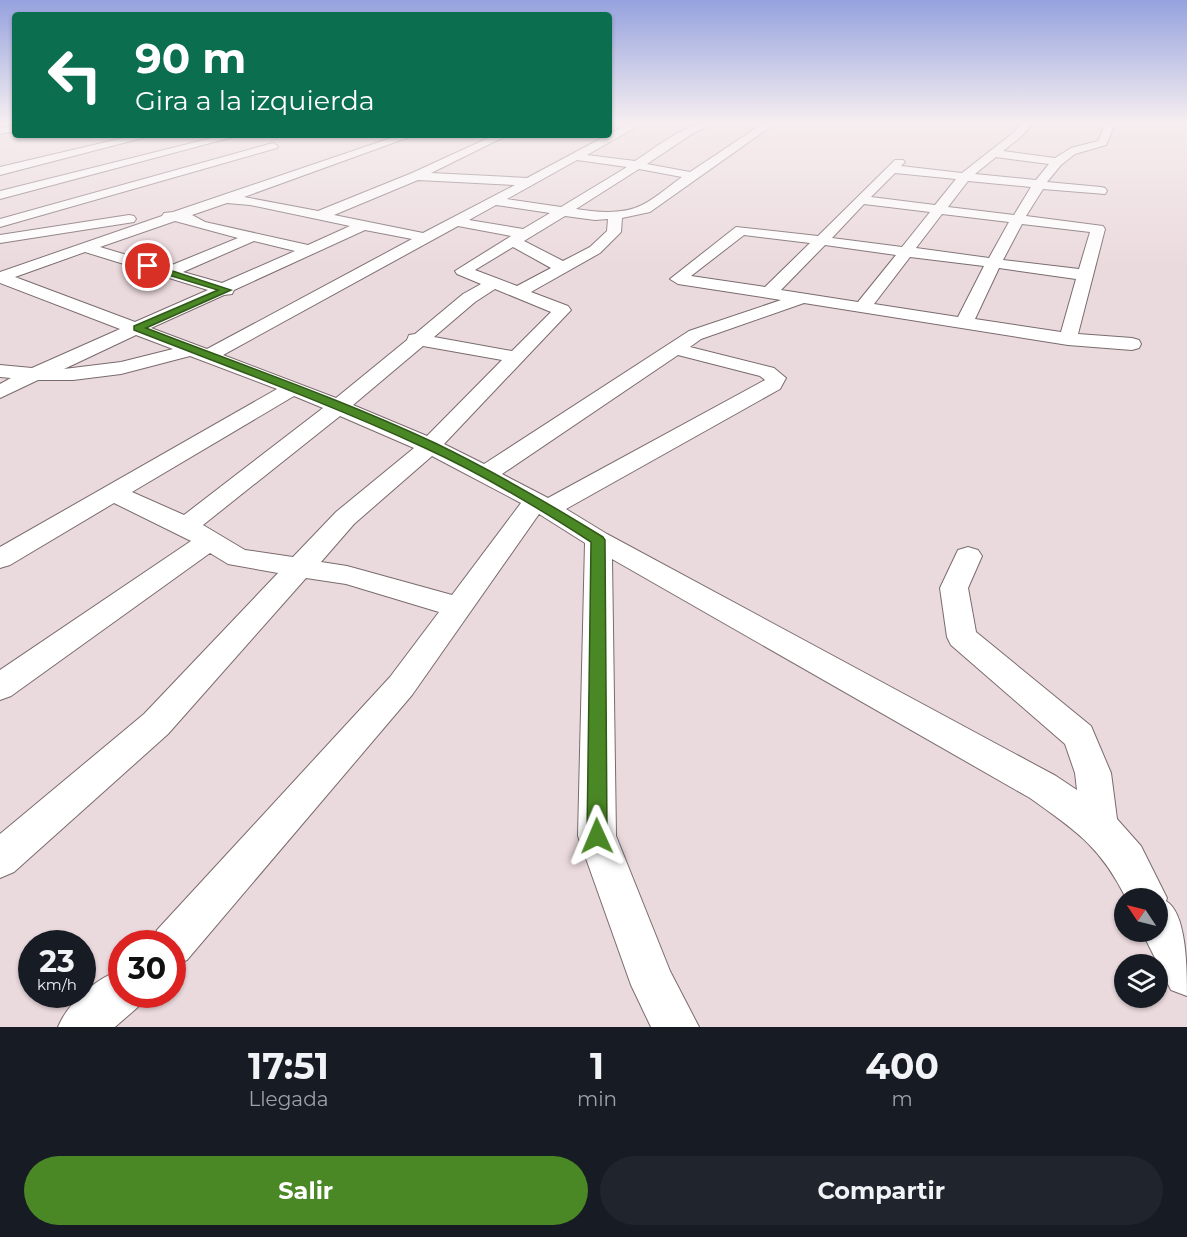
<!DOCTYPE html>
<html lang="es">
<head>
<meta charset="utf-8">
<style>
  body { margin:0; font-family:Montserrat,sans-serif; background:#20242c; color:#f1f3f6; height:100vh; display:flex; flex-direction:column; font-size:22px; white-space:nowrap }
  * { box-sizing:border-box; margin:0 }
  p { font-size:20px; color:#9ea1a6 }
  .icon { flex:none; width:33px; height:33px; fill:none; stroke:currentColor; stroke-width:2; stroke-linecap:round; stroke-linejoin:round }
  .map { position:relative; height:1027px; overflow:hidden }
  .panel { display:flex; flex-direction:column; background:#171b24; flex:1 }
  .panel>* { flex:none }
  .banner { position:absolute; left:12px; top:12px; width:600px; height:126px; border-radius:6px; box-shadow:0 2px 4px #0004; background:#0b6e4f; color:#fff; overflow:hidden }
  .needle { width:39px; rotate:305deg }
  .fabs { position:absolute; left:1114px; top:888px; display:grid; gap:12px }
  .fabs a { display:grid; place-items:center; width:54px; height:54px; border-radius:50%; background:#171b24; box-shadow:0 2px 4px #0004; font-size:30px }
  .speed { position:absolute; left:18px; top:930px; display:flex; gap:12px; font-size:30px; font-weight:700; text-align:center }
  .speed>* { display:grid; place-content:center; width:78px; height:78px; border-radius:50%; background:#171b24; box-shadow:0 2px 4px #0004; line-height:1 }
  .speed small { font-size:15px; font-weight:400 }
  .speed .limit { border:9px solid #d22; background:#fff; color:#111 }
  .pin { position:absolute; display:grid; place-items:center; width:51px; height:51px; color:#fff; margin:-26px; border:3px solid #fff; border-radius:50%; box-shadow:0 2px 6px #0007 }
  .me { position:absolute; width:66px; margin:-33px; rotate:359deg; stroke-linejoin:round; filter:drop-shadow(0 0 4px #0008) }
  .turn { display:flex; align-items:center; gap:21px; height:126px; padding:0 24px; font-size:27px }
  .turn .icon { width:78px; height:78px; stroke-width:2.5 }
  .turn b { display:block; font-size:42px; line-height:51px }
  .eta { display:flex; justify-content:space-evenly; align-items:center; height:102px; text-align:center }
  .eta b { font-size:36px; font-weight:700; line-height:42px }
  .cta { display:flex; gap:12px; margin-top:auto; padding:12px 24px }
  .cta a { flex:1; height:69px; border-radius:36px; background:#4a8725; color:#fff; font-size:24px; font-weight:700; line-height:69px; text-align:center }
  .cta a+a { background:#20242c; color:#f1f3f6 }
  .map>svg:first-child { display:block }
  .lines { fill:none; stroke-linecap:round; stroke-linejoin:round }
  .minor-casing { stroke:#7a6b6d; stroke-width:2 }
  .minor { fill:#fff; fill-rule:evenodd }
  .route { fill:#4a8725; stroke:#305818; stroke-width:1.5 }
</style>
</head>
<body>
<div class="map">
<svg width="1187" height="1027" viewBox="0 0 1187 1027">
  <rect width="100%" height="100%" fill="#ebdadd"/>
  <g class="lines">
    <!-- minor casing -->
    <g class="minor-casing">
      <g id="minor">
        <path d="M632,122H645L587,155L635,161C659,146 685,122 715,122L692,134L647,164L690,172L765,122H777L650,212L622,218L621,232L600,253L531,292L568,306L571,310L444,444L484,464L689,331L781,300L678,284L670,279L736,227L818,236L895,160H903L905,162L901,166L962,173L1013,133L1023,122H1034L1021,137L1003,151L1055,158L1071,148L1098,141L1106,122H1116L1106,145L1075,154L1061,165L1047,182L1101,187L1105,188L1107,191L1105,194L1043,189L1026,216L1103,226L1105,229L1078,334L1132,338L1139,340L1141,344L1139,348L1132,350L1068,345L804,303L701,339L690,347L774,368L786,378L780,389L566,509L607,534L1056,776L1077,790L1075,773L1065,744L951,645L947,637L940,588L958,550L968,547L978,550L982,556L968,588L976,632L1091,726L1111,773L1117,819L1141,846L1167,898L1166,901C1187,913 1187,970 1187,996L1171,990L1142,932H1158V898H1126C1100,846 1076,831 1030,798L612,559L616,836L670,971L699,1027H651L631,985L578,836L585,543L539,514L412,695L187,960L172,966V944H151L157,930L390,677L439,612L346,584L306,578L168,734L14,872L0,878V834L144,714L278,573L228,564L210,553L11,696L0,700V670L191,541L114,503L10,565L0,568V547L277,389L190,356L121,374L73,380H38L0,398V384L11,378L0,377V365L32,368L120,329L0,283V272L162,216L164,213L173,212L400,135H415L244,197L318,211L412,173L495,135H508L431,173L527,178ZM996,157L1049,164L1036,180L975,174ZM577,160L627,167L561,207L507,199ZM639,169L682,177C669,186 656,198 642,205C623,215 596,212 576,209ZM895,173L956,179L935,205L871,197ZM418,180L515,185L423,233L334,215ZM968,181L1031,187L1014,215L948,207ZM227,203L250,205L350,226L308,245L205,222L192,215ZM864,204L930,212L902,247L832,238ZM496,205L550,213L523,229L469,220ZM942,214L1009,222L989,258L916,248ZM565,216L595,220L608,219L607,231L590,247L563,261L524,241ZM175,221L238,238L167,267L100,247ZM1022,224L1090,232L1079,269L1003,260ZM458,226L511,236L455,271L457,274L481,284L463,294L415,334L409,335L407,340L336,398L223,355ZM365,230L412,239L207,349L151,328L224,295L232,294L234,290ZM744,235L810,243L765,287L691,276ZM254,241L295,251L222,283L183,272ZM825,245L896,255L858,302L781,290ZM513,247L551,268L517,286L475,270ZM85,252L208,290L135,322L15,277ZM910,257L984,266L958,317L874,304ZM999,268L1076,279L1061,332L975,319ZM495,289L551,312L512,351L434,337L475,302ZM136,335L173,349L121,362L64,369ZM423,346L502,360L427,436L353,405ZM678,355L760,376L765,380L548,498L502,474ZM294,396L323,408L184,515L132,492ZM340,416L414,448L336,512L293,557L245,550L203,525ZM432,456L521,503L452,595L347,566L321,562L354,524Z"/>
        <path d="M15,125V131L0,134V128Z"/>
        <path d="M136,135H154L0,175V167Z"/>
        <path d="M224,135L237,136L0,199V191Z"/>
        <path d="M273,143L278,146L277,148L0,227V219Z"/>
        <path d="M129,215L134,216L136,219L134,222L0,243V235Z"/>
        <path d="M122,969V994H143L138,1007L115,1027H58C69,1001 96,979 122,969Z"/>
      </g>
    </g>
    <!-- minor -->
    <use href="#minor" class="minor"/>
  </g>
  <!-- sky -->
  <linearGradient id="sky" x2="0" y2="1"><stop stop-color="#95a2de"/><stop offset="0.46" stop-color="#f6eef0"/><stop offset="1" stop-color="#f6eef0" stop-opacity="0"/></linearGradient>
  <rect width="1187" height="266" fill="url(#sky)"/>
  <!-- route -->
  <path class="route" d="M148,263L231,290L146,328C242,365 341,399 435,443C493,471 548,503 603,537L605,540L607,836L604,843L597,846L590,843L587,836L591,542C537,507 482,474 425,448C330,404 231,368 134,330V326L218,290L145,268L144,266Z"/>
</svg>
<div class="fabs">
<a><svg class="needle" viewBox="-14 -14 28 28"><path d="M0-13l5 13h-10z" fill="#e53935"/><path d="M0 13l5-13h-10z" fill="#9ea1a6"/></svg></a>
<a><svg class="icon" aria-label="layers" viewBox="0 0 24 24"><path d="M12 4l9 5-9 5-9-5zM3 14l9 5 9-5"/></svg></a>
</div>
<div class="speed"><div>23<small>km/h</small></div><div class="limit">30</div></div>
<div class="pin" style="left:148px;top:266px;background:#d93025"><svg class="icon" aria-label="arrive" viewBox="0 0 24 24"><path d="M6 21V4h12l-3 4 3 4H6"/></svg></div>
<svg class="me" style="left:597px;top:836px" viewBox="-20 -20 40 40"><path d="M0-17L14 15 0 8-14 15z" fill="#4a8725" stroke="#fff" stroke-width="4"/></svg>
<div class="banner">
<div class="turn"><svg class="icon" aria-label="left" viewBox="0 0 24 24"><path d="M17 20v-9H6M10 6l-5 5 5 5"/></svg><div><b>90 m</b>Gira a la izquierda</div></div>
</div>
</div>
<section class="panel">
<div class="eta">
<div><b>17:51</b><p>Llegada</p></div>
<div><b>1</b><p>min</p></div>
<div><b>400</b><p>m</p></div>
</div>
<div class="cta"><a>Salir</a><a>Compartir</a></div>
</section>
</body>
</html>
